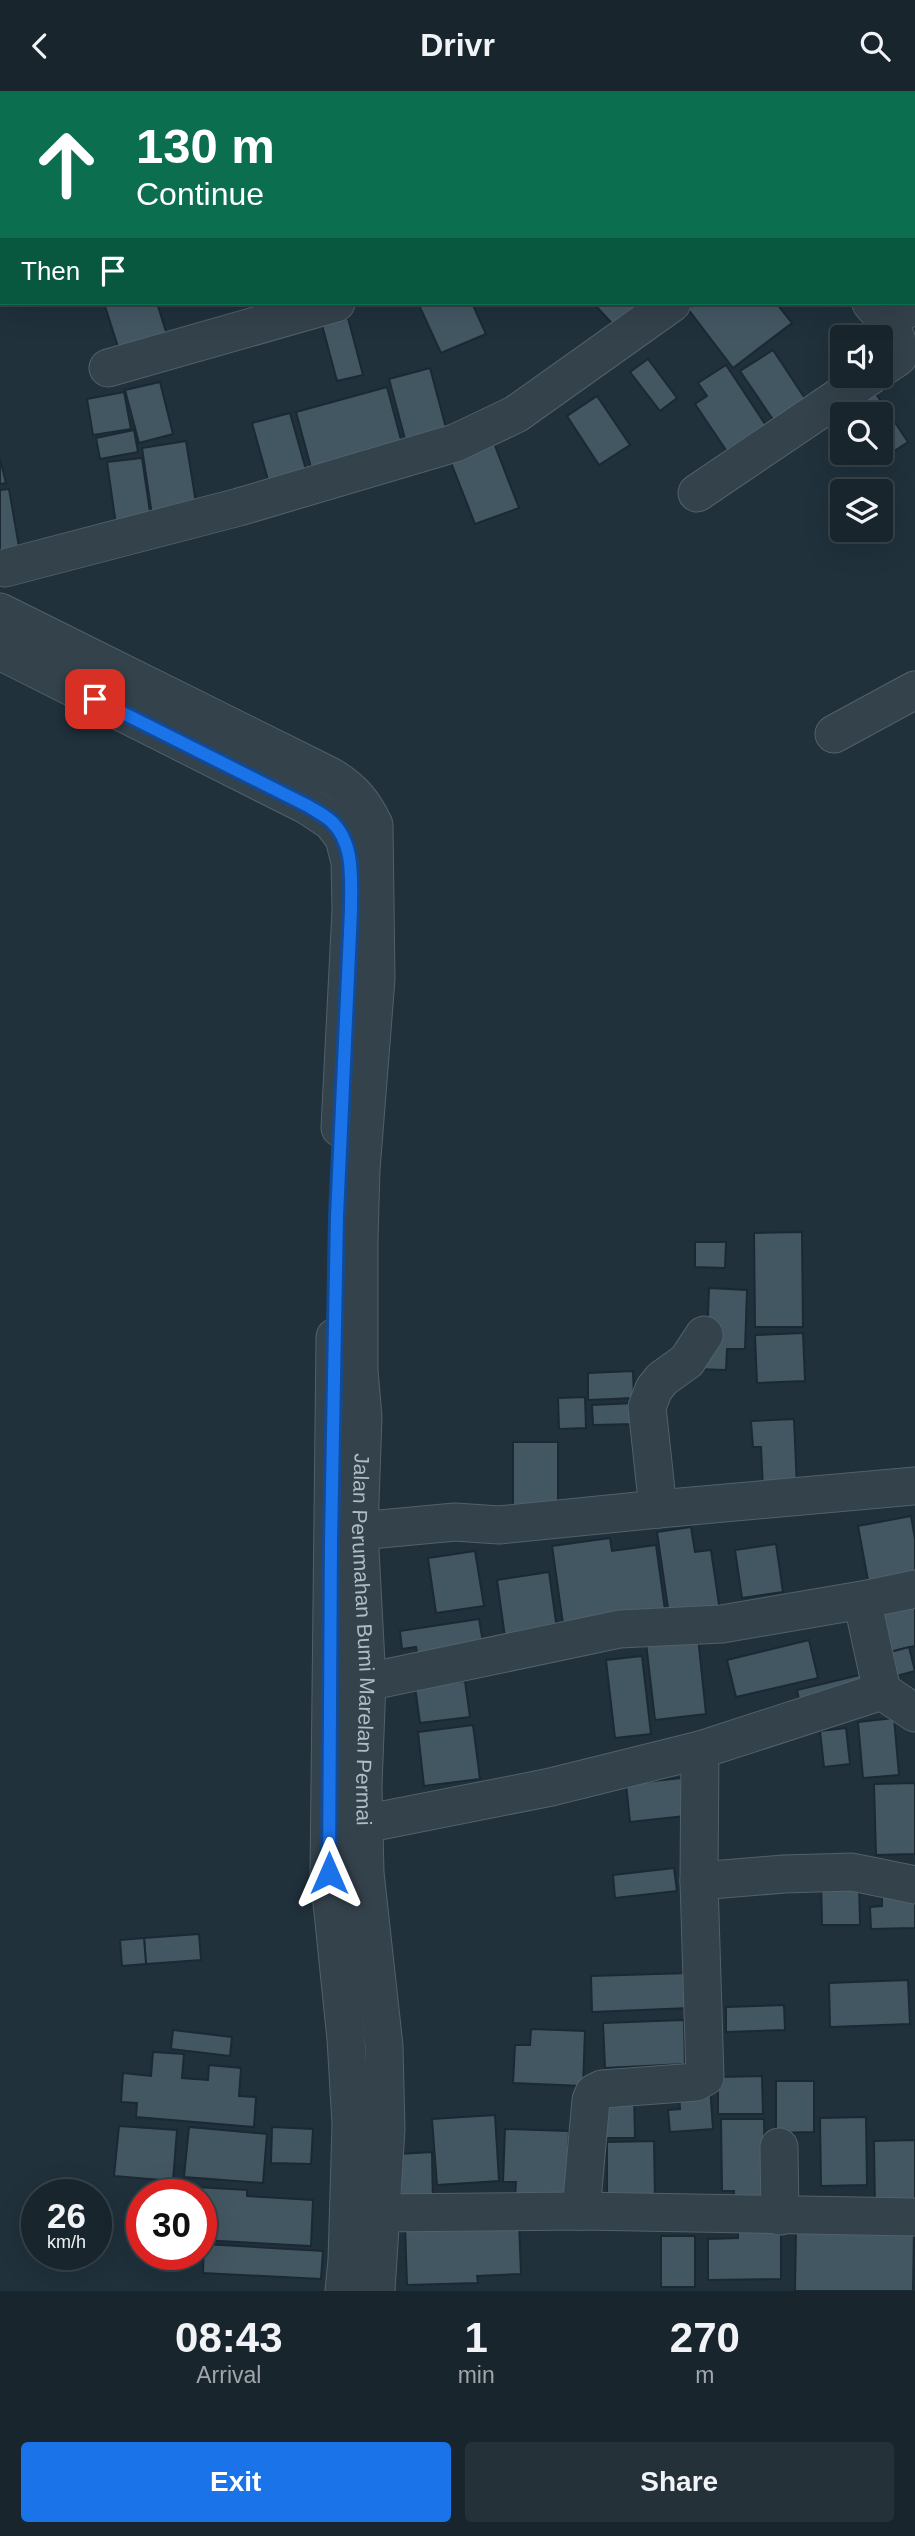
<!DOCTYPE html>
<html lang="en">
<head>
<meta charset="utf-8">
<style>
  body { margin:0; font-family:Arial,sans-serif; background:#253139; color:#f1f3f6; height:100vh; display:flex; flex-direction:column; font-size:26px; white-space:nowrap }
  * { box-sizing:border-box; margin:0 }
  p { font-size:23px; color:#9fa5aa }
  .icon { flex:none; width:38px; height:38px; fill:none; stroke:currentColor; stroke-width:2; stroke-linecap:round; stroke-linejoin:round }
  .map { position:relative; height:2200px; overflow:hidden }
  .side { display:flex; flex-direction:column; background:#18252d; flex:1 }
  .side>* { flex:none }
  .banner { position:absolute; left:0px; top:0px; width:915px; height:214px; box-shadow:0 7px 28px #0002,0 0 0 2px #364249; background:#0b6e4f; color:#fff; overflow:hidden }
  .controls { position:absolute; left:830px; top:234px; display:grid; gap:14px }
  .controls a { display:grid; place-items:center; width:63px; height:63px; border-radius:7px; background:#18252d; box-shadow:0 7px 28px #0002,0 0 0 2px #364249; font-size:35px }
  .speed { position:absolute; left:21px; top:2088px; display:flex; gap:14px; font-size:35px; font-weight:700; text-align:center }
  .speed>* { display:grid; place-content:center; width:91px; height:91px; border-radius:50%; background:#18252d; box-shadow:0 7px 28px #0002,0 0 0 2px #364249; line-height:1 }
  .speed small { font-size:18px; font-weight:400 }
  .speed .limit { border:10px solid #d22; background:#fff; color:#111 }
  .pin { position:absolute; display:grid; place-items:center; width:60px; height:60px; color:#fff; margin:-30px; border-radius:14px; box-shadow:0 4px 10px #0006 }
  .me { position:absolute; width:77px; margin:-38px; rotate:0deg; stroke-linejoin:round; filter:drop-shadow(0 0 5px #0008) }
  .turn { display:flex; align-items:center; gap:24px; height:147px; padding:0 21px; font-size:32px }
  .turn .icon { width:91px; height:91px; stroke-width:2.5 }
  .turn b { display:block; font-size:49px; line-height:60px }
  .then { display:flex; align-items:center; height:66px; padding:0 21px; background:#0003; gap:14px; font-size:26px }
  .eta { display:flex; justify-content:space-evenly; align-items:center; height:119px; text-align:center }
  .eta b { font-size:42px; font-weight:800; line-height:49px }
  .primary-button { display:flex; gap:14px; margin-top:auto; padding:14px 21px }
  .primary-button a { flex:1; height:80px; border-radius:7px; background:#1a73e8; color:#fff; font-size:28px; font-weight:800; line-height:80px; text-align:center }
  .primary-button a+a { background:#253139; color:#f1f3f6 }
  header { display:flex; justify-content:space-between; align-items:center; height:91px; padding:0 21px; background:#18252d; font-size:32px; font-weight:800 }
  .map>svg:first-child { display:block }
  .building { fill:#435763; stroke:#1b2933; stroke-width:2 }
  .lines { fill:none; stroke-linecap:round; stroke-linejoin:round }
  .minor-casing { stroke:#52606a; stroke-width:39 }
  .minor { stroke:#34424c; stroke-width:37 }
  .route-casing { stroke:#114b97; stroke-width:18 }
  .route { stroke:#1a73e8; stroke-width:12 }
  .labels { text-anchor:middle; stroke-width:6; stroke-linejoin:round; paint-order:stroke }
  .street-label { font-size:21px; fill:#afbdc8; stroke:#192731 }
</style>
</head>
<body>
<header><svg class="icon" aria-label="back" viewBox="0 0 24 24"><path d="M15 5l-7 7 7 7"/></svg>Drivr<svg class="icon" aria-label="search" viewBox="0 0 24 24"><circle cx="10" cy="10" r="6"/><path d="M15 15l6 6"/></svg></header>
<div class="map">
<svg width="915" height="2200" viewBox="0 0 915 2200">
  <rect width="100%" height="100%" fill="#20313c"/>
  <!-- building -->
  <g class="building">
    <rect x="275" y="0" width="46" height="2"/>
    <rect x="362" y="0" width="62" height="2"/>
    <path d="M581,0H647L580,2Z"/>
    <path d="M858,0H915V21L914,22V2H856Z"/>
    <path d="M0,167L2,212H43L0,213Z"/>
    <path d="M104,212H157L168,247L120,262Z"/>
    <path d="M418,212H472L486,243L441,262Z"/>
    <path d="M593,212H652L622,243Z"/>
    <path d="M696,212H776L792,232L733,277L688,218Z"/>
    <path d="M875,223L885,239L873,247H842V257L836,248Z"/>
    <path d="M348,227L363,284L337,290L322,234Z"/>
    <path d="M773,259L810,315L778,336L740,280Z"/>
    <path d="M648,268L677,307L660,320L630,281Z"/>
    <path d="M726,274L771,342L732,368L695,313L707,305L698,292Z"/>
    <path d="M430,277L446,337L405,348L389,288Z"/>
    <path d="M160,291L173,343L139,352L125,299Z"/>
    <path d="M387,296L404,360L313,384L296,321Z"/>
    <path d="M874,300L908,351L876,372L870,362H880V324H844Z"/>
    <path d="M124,301L131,338L93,344L87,308Z"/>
    <path d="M597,305L630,354L599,374L567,325Z"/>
    <path d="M290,322L308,386L270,396L252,332Z"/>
    <path d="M134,339L138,361L100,368L96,347Z"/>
    <path d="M186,350L197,418L152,424L142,357Z"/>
    <path d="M494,352L519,417L475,433L450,369Z"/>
    <path d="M142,367L151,428L116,434L107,371Z"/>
    <path d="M0,368L6,392L0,393Z"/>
    <path d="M9,398L19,456L0,460V399Z"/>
    <path d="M802,1141L803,1236H755L754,1142Z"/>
    <path d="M695,1151H726L725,1177L695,1176Z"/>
    <path d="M709,1197L747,1199L745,1258H727L726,1279L697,1278L707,1254Z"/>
    <path d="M803,1242L805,1290L757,1292L755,1244Z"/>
    <path d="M633,1280L634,1307L588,1309V1282Z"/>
    <path d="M585,1306L586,1337L559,1338L558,1307Z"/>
    <path d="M635,1312V1333L593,1334L592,1314Z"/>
    <path d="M794,1328L797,1397L763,1399L761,1356H753L751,1330Z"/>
    <rect x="513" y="1351" width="45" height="65"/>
    <path d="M911,1425L915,1448V1486L869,1495L858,1435Z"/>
    <path d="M691,1436L695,1461L711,1459L720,1520L669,1524L657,1441Z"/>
    <path d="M610,1447L612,1460L656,1454L666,1526L563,1533L552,1455Z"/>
    <path d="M776,1453L783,1501L742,1507L735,1459Z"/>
    <path d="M475,1460L484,1515L436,1522L428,1467Z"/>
    <path d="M549,1481L557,1538L505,1546L497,1489Z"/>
    <path d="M915,1511V1555L885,1562L875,1521Z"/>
    <path d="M479,1528L485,1563L419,1573L416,1556L402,1558L400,1540Z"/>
    <path d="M698,1546L706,1623L655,1629L646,1552Z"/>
    <path d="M809,1549L818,1587L736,1606L727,1569Z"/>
    <path d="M909,1556L915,1580L889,1587L883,1563Z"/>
    <path d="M642,1565L651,1643L615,1647L606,1569Z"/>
    <path d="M868,1582L873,1601L801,1618L797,1599Z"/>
    <path d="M465,1590L470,1626L420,1632L415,1596Z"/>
    <path d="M894,1627L899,1684L863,1687L858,1631Z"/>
    <path d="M473,1634L480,1688L424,1695L418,1641Z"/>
    <path d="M846,1637L850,1673L824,1676L820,1640Z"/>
    <path d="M681,1687L685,1725L630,1731L626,1693Z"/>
    <path d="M915,1692V1763L876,1764L874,1693Z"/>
    <path d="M674,1777L677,1800L615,1807L613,1784Z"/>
    <path d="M821,1791H859L860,1834H822Z"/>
    <path d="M882,1804H915V1837L871,1838L870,1816L882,1815Z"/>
    <path d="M199,1843L201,1869L146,1873L144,1847Z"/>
    <path d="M144,1847L146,1873L122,1875L120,1849Z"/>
    <path d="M689,1882L690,1917L592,1921L591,1885Z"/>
    <path d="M908,1889L910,1933L830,1936L829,1892Z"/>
    <path d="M784,1914L785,1939L726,1941V1916Z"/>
    <path d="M684,1929L685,1973L605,1977L603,1932Z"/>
    <path d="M531,1938L585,1940L583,1995L513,1992L515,1954H530Z"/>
    <path d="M173,1939L232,1946L230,1965L171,1958Z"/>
    <path d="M153,1961L184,1963L182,1987L208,1989L209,1974L241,1977L239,2005L256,2006L254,2036L136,2026L137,2012L121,2011L123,1982L151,1985Z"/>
    <path d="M762,1985L763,2023H718V1986Z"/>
    <path d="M776,1990H814V2041L776,2042Z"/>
    <path d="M710,1995L713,2038L670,2041L668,2019L680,2018L679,1996Z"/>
    <path d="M599,2004H634L635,2047H600Z"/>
    <path d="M495,2024L499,2090L437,2094L432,2028Z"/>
    <path d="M866,2026L867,2094L821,2095L820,2027Z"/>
    <path d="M721,2028H764L766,2117H733L734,2100H722Z"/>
    <path d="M119,2035L177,2039L173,2090L114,2085Z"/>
    <path d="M189,2036L267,2043L263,2092L184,2086Z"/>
    <path d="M272,2036L313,2038L311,2073L271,2072Z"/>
    <path d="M505,2038L569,2040L566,2108L515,2106L516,2091H503Z"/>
    <path d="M915,2049V2119H875L874,2050Z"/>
    <path d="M654,2050L655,2108L607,2109V2051Z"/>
    <path d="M432,2061L433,2114L401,2115L399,2063Z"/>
    <path d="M179,2095L247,2099V2105L313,2109L311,2155L201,2149V2104H179Z"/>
    <path d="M519,2131L521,2183L477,2185L478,2192L407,2194L405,2135Z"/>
    <path d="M738,2131H781V2188L708,2189V2148L738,2147Z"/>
    <path d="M796,2137L914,2139L913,2200H795Z"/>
    <rect x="661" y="2145" width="34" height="51"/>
    <path d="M204,2153L323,2160L321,2188L203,2182Z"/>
  </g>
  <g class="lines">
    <!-- minor casing -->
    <g class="minor-casing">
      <g id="minor">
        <path d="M722,0L725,2"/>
        <path d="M665,2L666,0"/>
        <path d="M914,28L915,27"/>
        <path d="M871,212C885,229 901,243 898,266L880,278"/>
        <path d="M887,230L915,213"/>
        <path d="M108,277L336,212"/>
        <path d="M697,402L870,285"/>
        <path d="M5,477L239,416L455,352L516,323L672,212"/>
        <path id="s1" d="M0,521L330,685C352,698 363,711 374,734L376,888L361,1079L359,1148V1280L363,1326L359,1440L367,1591L363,1695L365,1782L384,1955L386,2038L376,2200"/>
        <path d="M0,560L308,715L332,731L344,747L350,771L351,819L340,1037"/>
        <path d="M834,643L915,599"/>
        <path d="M335,1246L329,1782L346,1948L351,2033L347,2169L344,2200"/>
        <path d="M658,1418L647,1316L654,1298L662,1288L687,1270L704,1244"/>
        <path d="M359,1440L455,1431L499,1434L658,1418L915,1395"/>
        <path d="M915,1498L862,1509L882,1600L915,1622"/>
        <path d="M367,1591L620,1538L722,1533L862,1509"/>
        <path d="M364,1733L551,1696L700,1659"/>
        <path d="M699,1790L700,1659L882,1600"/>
        <path d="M779,2056L780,2125"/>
        <path d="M581,2120L591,2009L594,2002L602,1998L696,1991L705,1986L699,1790L784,1783L852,1781L915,1794"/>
        <path d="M381,2122L581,2120L915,2126"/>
      </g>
    </g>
    <!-- minor -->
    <use href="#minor" class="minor"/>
  </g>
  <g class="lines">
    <!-- route casing -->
    <g class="route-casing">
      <path id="route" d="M95,608L308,715C316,720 324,724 331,730C355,752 351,789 351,819L337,1125L331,1451L329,1782"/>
    </g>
    <!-- route -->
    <use href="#route" class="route"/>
  </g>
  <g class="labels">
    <!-- street labels -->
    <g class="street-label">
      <text dy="7" stroke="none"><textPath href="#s1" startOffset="1251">Jalan Perumahan Bumi Marelan Permai</textPath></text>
    </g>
  </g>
</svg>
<div class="controls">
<a><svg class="icon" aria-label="sound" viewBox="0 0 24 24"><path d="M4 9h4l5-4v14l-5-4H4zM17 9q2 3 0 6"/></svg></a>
<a><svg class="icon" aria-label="search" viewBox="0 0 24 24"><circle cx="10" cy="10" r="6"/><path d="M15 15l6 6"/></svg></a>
<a><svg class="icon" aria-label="layers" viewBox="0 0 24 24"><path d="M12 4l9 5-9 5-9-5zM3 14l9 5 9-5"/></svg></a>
</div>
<div class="speed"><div>26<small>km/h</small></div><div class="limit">30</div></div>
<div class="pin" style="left:95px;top:608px;background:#d93025"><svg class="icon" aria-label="arrive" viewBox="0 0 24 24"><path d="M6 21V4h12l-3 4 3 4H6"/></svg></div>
<svg class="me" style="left:329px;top:1782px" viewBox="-20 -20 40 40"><path d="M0-17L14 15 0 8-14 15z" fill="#1a73e8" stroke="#fff" stroke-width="4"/></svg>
<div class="banner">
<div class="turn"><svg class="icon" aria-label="ahead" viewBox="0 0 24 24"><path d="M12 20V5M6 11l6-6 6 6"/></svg><div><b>130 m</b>Continue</div></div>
<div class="then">Then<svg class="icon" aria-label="arrive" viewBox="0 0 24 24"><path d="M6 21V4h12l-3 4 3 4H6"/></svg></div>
</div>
</div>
<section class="side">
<div class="eta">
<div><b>08:43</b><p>Arrival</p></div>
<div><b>1</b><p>min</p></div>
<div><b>270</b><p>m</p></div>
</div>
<div class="primary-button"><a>Exit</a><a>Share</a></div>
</section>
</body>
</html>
